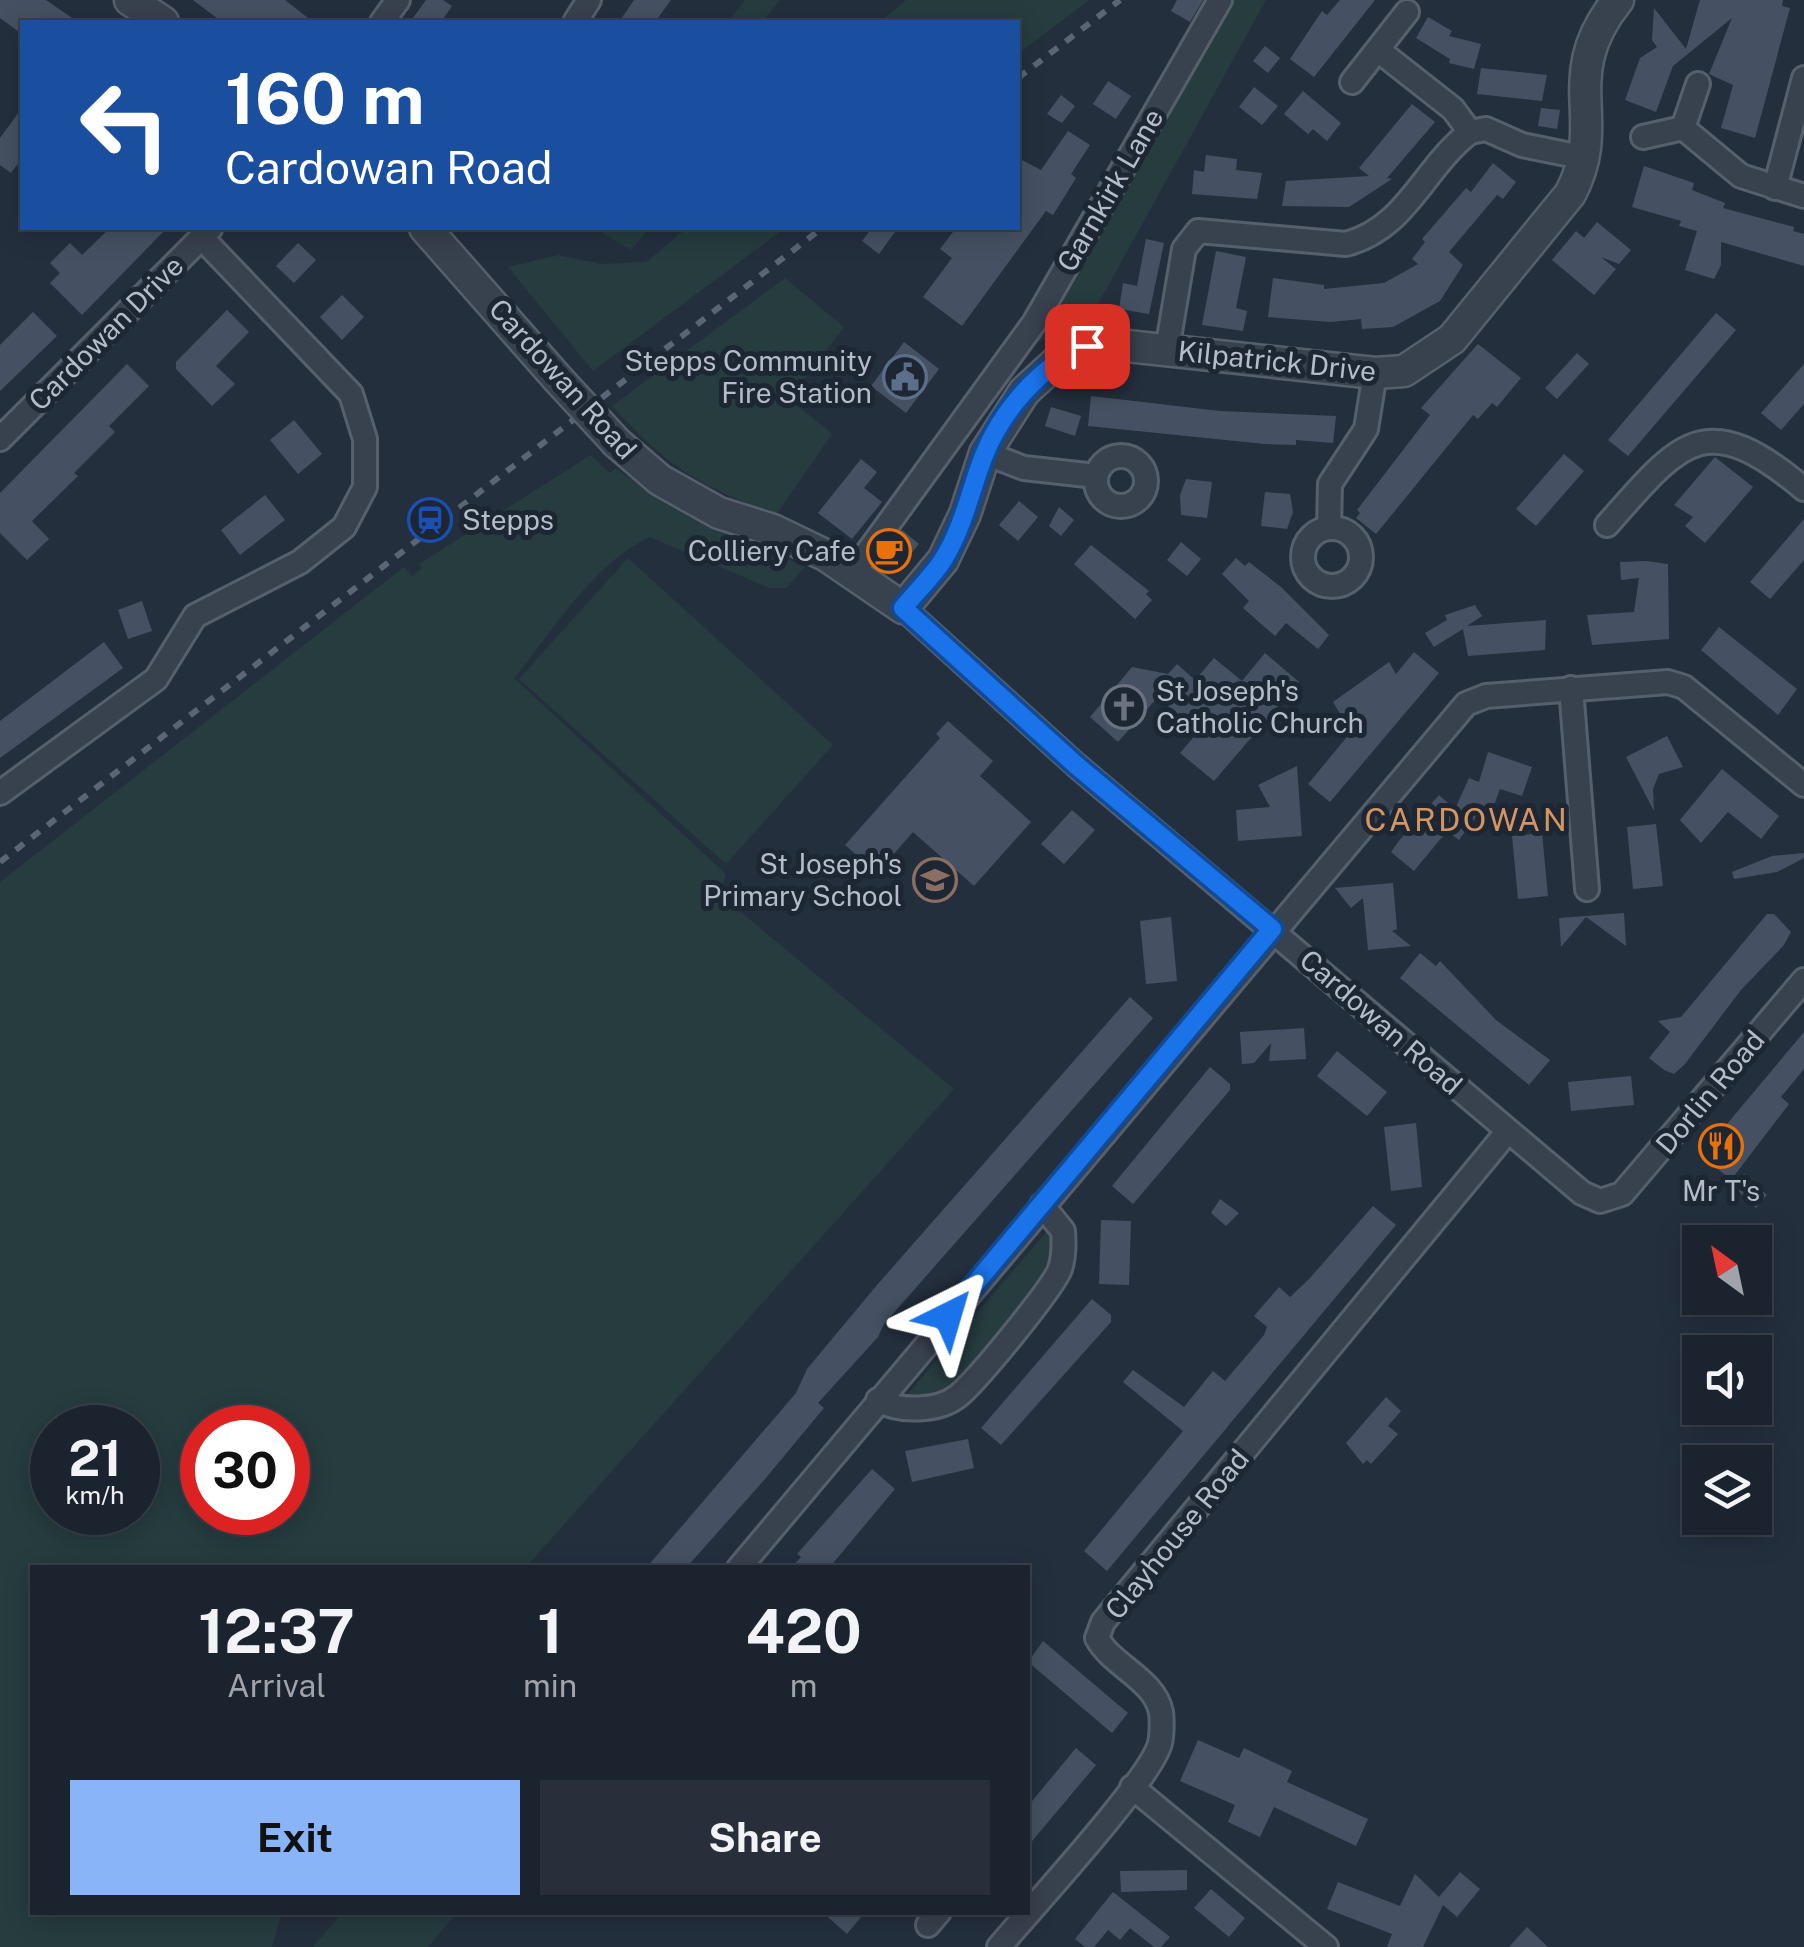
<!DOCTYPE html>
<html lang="en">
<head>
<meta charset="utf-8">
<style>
  body { margin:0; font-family:"Public Sans",sans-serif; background:#282f3a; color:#f1f3f6; height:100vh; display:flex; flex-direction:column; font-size:38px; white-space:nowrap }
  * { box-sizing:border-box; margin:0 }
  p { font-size:32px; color:#a0a4aa }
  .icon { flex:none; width:55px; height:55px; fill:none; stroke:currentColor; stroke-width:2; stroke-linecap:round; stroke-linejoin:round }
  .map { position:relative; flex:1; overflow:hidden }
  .details { position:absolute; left:30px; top:1565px; width:1000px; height:350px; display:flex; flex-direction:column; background:#1b232e; border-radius:0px; box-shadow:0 5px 25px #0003,0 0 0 2px #39404a }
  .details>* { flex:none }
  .guide { position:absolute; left:20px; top:20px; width:1000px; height:210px; border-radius:0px; box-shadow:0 5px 25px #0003,0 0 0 2px #39404a; background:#1a4fa0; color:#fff; overflow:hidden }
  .needle { width:65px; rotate:327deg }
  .controls { position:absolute; left:1682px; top:1225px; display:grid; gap:20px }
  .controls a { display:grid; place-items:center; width:90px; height:90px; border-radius:0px; background:#1b232e; box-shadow:0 5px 25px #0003,0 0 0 2px #39404a; font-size:50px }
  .speed { position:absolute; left:30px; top:1405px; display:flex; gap:20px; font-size:50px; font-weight:700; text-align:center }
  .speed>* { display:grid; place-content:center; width:130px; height:130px; border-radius:50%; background:#1b232e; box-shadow:0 5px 25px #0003,0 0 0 2px #39404a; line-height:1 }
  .speed small { font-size:25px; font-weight:400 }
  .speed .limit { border:15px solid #d22; background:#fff; color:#111 }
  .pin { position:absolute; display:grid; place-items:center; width:85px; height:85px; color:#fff; margin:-42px; border-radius:20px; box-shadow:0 5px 15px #0006 }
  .me { position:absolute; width:110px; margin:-55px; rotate:40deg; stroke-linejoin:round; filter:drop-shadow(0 0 8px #0008) }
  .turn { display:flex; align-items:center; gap:35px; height:210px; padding:0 40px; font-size:45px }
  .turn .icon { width:130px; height:130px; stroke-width:2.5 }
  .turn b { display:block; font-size:70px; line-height:85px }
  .eta { display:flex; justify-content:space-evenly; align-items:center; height:170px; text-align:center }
  .eta b { font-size:60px; font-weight:700; line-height:70px }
  .cta { display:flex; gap:20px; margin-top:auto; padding:20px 40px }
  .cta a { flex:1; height:115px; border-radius:0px; background:#8ab4f8; color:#111; font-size:40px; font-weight:700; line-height:115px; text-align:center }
  .cta a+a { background:#282f3a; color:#f1f3f6 }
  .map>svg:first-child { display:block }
  .green { fill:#263c3f; fill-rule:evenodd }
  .building { fill:#455162 }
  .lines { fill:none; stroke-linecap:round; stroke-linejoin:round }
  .minor-casing { stroke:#565f6c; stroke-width:28 }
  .tertiary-casing { stroke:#565f6c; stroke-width:35 }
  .minor { stroke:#38414e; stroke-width:22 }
  .tertiary { stroke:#38414e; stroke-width:30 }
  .rail { stroke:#5a6575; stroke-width:6; stroke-dasharray:10 10; stroke-linecap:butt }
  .tertiary-bridge-casing { stroke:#565f6c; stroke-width:35; stroke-linecap:butt }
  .tertiary-bridge { stroke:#38414e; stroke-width:30 }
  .route-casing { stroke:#114b97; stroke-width:25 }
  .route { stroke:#1a73e8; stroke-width:18 }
  .labels { text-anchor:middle; stroke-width:10; stroke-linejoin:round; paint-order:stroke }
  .street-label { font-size:28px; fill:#b4bcc9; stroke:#1d2633 }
  .poi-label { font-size:28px; fill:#b4bcc9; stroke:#1d2633; text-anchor:end }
  .quarter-label { font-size:32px; letter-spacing:2.5px; fill:#d59563; stroke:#1d2633 }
</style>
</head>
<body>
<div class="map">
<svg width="1804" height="1947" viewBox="0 0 1804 1947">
  <rect width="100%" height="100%" fill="#242f3e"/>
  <!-- green -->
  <g class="green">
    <path d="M745,0H780L762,22H728Z"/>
    <path d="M906,0H1089L1018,54V22H880Z"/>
    <path d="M1224,0H1266L1087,324L1029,345Z"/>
    <path d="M594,228H649L631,250Z"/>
    <path d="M687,228H785L593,371L508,267L558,255L601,264L646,262Z"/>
    <path d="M785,278L844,327L790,399L832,434L776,515C698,485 669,468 612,406Z"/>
    <path d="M591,455L609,473L615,468L667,504L805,567L786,588H769L650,537C593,563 554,630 514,678L726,874L719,894L954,1089L526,1567L32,1568V1912L282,1913L272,1947H0V882L404,567L412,576L422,568L419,564ZM52,1428H138V1512H52ZM202,1428H288V1512H202Z"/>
    <path d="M628,558L833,745L726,864L519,679Z"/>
    <path d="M1047,1231L1053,1235L1056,1263L952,1394L913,1402L907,1395Z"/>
    <path d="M342,1913V1912L457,1913L428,1947H313Z"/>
  </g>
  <!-- building -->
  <g class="building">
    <path d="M0,0H46L78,22H22V34L0,18Z"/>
    <path d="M193,0H285L313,22H222Z"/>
    <path d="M426,0H443L452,6L441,22H410Z"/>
    <path d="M634,0H671L655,22H619Z"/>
    <path d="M1177,0H1203L1190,22L1171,11Z"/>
    <path d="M1340,0H1375L1314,77L1290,59L1322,11L1327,15Z"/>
    <path d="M1700,0H1783L1782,6L1790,8L1755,138L1721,128L1733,85L1709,74L1732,18L1673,66L1656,112L1625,100L1640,58L1657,47L1652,40L1654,8L1686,49Z"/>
    <path d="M1428,17L1452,31L1449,36L1481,44L1474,69L1449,63L1450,59L1416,38Z"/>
    <path d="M1265,46L1280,58L1268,73L1253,61Z"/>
    <path d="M1481,68L1547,75L1542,101L1477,94Z"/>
    <path d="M1108,81L1131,96L1116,119L1093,104Z"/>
    <path d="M1254,87L1278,106L1262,125L1239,107Z"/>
    <path d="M1303,91L1341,123L1327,141L1313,129L1308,134L1284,114Z"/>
    <path d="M1061,95L1075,106L1062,123L1047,114Z"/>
    <path d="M1412,104L1435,122L1387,178L1392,179L1349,207L1282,206L1286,181L1369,176L1359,168Z"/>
    <path d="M22,108V158L11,173L0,165V138Z"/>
    <path d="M1541,108L1560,110L1557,129L1538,126Z"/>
    <path d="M1068,131L1090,145L1071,174L1076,178L1053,215L1046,211L962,326L923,297L952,258L940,249L956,228H1018V158L1041,170Z"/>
    <path d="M1206,155L1237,159L1236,170L1262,173L1257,199L1192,194L1194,170L1204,172Z"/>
    <path d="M1493,163L1516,182L1503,199L1497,195L1449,252L1463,265L1440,301L1393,327L1362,329L1361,319L1330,322L1268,317L1273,278L1324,285V289L1384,283L1418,264L1412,259L1425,242L1422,239L1466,188L1471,192Z"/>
    <path d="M1644,166L1694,183L1692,190L1725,203L1723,208L1794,227L1793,231L1804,234V266L1721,242V265L1714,279L1685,270L1697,231L1679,226L1681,221L1632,207Z"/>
    <path d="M1597,222L1631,250L1619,264L1601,257L1616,269L1594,295L1552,260L1576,231L1584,238Z"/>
    <path d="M110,228H167L82,315L50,283L60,273L50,263L70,243L82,255Z"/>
    <path d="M872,228H898L879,254L862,241Z"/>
    <path d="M1146,239L1164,243L1149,314L1119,309L1123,283L1137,286Z"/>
    <path d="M298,243L316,260L294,283L276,266Z"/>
    <path d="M1216,251L1246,257L1236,308L1247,311L1243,331L1202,325Z"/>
    <path d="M342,295L364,317L342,340L320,317Z"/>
    <path d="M227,310L249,332L216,366L235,384L212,406L176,369V362Z"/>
    <path d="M33,312L57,336L0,391V345Z"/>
    <path d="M1716,313L1736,330L1628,456L1608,440Z"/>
    <path d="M904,342L939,369L906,413L871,386Z"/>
    <path d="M1478,344L1521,378L1497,407L1492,403L1478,419L1473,415L1376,534L1356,518L1360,513L1357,510L1430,415L1421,408Z"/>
    <path d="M1577,353L1589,364L1557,399L1545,388Z"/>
    <path d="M127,364L149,386L109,426L115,432L74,473L78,476L32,521L49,539L27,560L0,533V493Z"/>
    <path d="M1804,364V404L1781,430L1761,413Z"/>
    <path d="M1091,396L1220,411L1336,416L1333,443L1296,440V445L1265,444L1088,426Z"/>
    <path d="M1051,407L1081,416L1075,436L1045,426Z"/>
    <path d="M294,420L322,454L298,474L270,440Z"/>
    <path d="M1564,454L1584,471L1536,526L1516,509Z"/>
    <path d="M1715,457L1753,487L1705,543L1685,526L1693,517L1674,505Z"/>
    <path d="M861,459L877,472L864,488L882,502L852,539L818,513Z"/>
    <path d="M1186,479L1212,482L1207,518L1181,515L1180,495Z"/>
    <path d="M1265,492L1290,494L1293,512L1287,529L1261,526Z"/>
    <path d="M265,495L285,520L240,555L221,530Z"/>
    <path d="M1019,501L1038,517L1018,541L999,525Z"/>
    <path d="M1059,507L1074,520L1061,536L1049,526Z"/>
    <path d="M1804,519V560L1770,599L1750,582Z"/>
    <path d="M902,530L919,544L903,563L887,551Z"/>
    <path d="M1181,542L1201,559L1187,576L1167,560Z"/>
    <path d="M1091,545L1149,591L1146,594L1152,600L1135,619L1074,564Z"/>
    <path d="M1236,558L1245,566L1249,562L1281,587L1329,635L1318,649L1286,623L1275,636L1243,608L1249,601L1222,574Z"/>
    <path d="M1646,561L1668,564L1669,639L1592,645L1587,615L1634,612L1639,578L1621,580L1620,562Z"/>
    <path d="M142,601L152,631L128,639L118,610Z"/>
    <path d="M1475,605L1482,616L1467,626L1546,620L1545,650L1468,656L1463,629L1434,647L1425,633L1447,620L1445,615Z"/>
    <path d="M1719,627L1797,689L1778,715L1701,650Z"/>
    <path d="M104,642L123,668L0,758V721Z"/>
    <path d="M1414,652L1439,673L1330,802L1308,784L1351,732L1333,702L1389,662L1396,674Z"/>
    <path d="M1265,653L1299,682L1214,781L1180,753L1198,732L1158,697L1118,742L1090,717L1132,667L1168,674L1177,664L1195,680L1214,658L1242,681Z"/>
    <path d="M948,721L993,761L980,776L1031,822L974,886L913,832L877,873L845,845L940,738L936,734Z"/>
    <path d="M1667,736L1683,767L1659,774L1653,789L1654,811L1626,757Z"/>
    <path d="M1488,752L1532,767L1522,796L1500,789L1489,819L1477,815L1459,840L1447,831L1414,871L1391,852L1398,842L1439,795L1455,809L1469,778L1479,782Z"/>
    <path d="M1297,766L1302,836L1238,841L1236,810L1270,807L1258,785Z"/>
    <path d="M1722,769L1779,816L1761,839L1728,812L1701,843L1680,820Z"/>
    <path d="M1072,810L1095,830L1064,864L1041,844Z"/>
    <path d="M1656,824L1663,886L1633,889L1627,827Z"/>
    <path d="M1542,833L1548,896L1518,899L1512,836Z"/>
    <path d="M1804,853V858L1777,872L1734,879L1732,872L1772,856Z"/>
    <path d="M1393,883L1397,929L1392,931L1411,946L1368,950L1363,898L1351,908L1335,888Z"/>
    <path d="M1624,913L1626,946L1586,917L1561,947L1559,918Z"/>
    <path d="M1767,914H1774L1791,932L1784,945L1741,990L1685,1064L1674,1074L1664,1070L1649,1058L1670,1032L1658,1021L1681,1017Z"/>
    <path d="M1171,917L1177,981L1146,984L1140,921Z"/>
    <path d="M1420,953L1436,966L1440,961L1496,1020L1550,1060L1529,1085L1400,978Z"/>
    <path d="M1130,997L1153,1018L884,1324L878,1337L818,1403L824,1408L765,1479L686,1568H646L796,1393L807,1369L877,1285Z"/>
    <path d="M1304,1028L1306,1059L1269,1061L1271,1043L1254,1063L1242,1064L1240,1032Z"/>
    <path d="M1804,1032V1069L1781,1097L1789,1104L1731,1180L1701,1155Z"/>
    <path d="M1337,1051L1387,1092L1367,1116L1317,1076Z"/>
    <path d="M1210,1067L1230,1084V1090L1133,1204L1112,1186Z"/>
    <path d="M1631,1076L1634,1105L1571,1111L1568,1082Z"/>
    <path d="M1416,1123L1422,1187L1391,1191L1384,1127Z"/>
    <path d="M1744,1174L1767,1195L1756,1208L1733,1186Z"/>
    <path d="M1220,1199L1239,1213L1226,1226L1211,1213Z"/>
    <path d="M1373,1206L1396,1225L1107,1571L1084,1551L1183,1431L1123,1382L1133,1370L1184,1407L1213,1371L1225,1381L1264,1335L1267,1327L1254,1316L1279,1287L1290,1297L1310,1278Z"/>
    <path d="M1101,1220L1131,1221L1129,1285L1099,1284Z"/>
    <path d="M1092,1299L1111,1315V1322L1001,1445L981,1428Z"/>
    <path d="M1386,1397L1401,1411L1388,1426L1398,1434L1371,1464L1367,1460L1363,1464L1346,1443Z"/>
    <path d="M968,1439L974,1468L912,1482L905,1451Z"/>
    <path d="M872,1469L895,1489L829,1568H791L801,1557L797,1554Z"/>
    <path d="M1043,1641L1128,1713L1112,1733L1028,1662Z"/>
    <path d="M1198,1740L1239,1758L1244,1748L1292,1771L1287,1782L1368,1819L1356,1846L1274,1807L1260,1837L1228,1822L1235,1805L1180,1781Z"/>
    <path d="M1076,1748L1096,1765L1028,1846V1806Z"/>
    <path d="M1187,1870V1890L1121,1892L1120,1871Z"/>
    <path d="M1460,1872L1480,1889L1457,1917L1443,1905L1423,1947H1387L1392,1934L1327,1909L1338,1882L1400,1906L1415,1874L1439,1897Z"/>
    <path d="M1211,1889L1245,1918L1229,1937L1194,1908Z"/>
    <path d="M1113,1892L1170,1937L1161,1947H1154L1130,1928L1120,1940L1108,1930L1094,1947H1085L1075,1939Z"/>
    <path d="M822,1912H865L847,1934Z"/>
    <path d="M1527,1927L1548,1947H1509Z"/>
  </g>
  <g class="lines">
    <!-- minor casing -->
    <g class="minor-casing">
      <g id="minor">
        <path d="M382,22L398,0"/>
        <path d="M575,22L589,0"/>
        <path d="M1378,50L1453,109L1470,132L1486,129L1522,145L1586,158"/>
        <path d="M1352,82L1407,12"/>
        <path d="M1683,128L1698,84"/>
        <path d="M1643,137L1683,128L1741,176L1804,196"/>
        <path d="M1775,188L1804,78"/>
        <path d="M1167,350L1184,249L1198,231L1346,244C1407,228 1423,168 1470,132"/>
        <path d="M0,439L210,229"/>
        <path d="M985,453L1024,468L1096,476"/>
        <circle cx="1121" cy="481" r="25"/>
        <path d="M1607,525C1681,441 1705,406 1804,489"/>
        <path d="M1329,528L1330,484L1366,429L1375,373"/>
        <circle cx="1332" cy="557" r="29"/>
        <path d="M854,571L1034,323L1220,0"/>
        <path d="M903,608L1076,765L1582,1193L1600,1201L1622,1194L1804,980"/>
        <path d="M1571,688L1587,889"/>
        <path d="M0,793L156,679L195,616L300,562L344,527L365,487V439L351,394L202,238"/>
        <path d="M878,1400C899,1412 938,1412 958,1396C976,1382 1053,1288 1060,1269C1064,1257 1064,1244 1063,1231L1042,1205"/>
        <path d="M739,1568L1466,704L1486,696L1668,682L1684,687L1804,785"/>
        <path d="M1132,1787L1326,1947"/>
        <path d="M928,1925L939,1912"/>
        <path d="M999,1947C1029,1911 1152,1778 1160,1743C1162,1735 1162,1719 1161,1712C1154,1679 1112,1666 1097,1638L1103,1622L1508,1131"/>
      </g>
    </g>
    <!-- tertiary casing -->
    <g class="tertiary-casing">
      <g id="tertiary">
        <path d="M130,0L163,22"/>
        <path d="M425,228L558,379"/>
        <path d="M617,443L660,480L719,513L773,530L827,556L903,608L943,560L965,514L985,453L1024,392L1063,356L1109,344L1375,373L1404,371L1452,339L1570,194C1610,120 1555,78 1618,0"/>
      </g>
    </g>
    <!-- minor -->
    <use href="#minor" class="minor"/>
    <!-- tertiary -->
    <use href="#tertiary" class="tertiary"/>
    <!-- rail -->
    <g class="rail">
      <path d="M1018,78L1120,0"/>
      <path d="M0,862L822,228"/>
    </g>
    <!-- tertiary-bridge casing -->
    <g class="tertiary-bridge-casing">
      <path id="tertiary-bridge" d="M558,379L617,443"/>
    </g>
    <!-- tertiary-bridge -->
    <use href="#tertiary-bridge" class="tertiary-bridge"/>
  </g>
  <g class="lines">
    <!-- route casing -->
    <g class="route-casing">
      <path id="route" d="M948,1316L1272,929L1076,765L903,608C916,592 932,577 943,560C963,528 970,492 983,458C1001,411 1041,365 1087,346"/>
    </g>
    <!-- route -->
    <use href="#route" class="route"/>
  </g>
  <!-- icons -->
  <defs>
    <g id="civic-ring" transform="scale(2.25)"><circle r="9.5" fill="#1d2633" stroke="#5c6f8a" stroke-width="1.5"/><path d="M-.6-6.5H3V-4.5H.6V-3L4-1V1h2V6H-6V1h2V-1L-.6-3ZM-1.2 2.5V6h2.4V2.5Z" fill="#5c6f8a"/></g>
    <g id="station-ring" transform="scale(2.25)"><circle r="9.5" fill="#1d2633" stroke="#1a4fb4" stroke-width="1.5"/><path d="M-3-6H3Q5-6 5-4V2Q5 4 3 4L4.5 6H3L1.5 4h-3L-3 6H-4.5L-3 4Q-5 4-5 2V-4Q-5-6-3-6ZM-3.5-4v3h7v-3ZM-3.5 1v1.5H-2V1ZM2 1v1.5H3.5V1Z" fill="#1a4fb4"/></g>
    <g id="cafe-ring" transform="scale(2.25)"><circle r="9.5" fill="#1d2633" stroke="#e8710a" stroke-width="1.5"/><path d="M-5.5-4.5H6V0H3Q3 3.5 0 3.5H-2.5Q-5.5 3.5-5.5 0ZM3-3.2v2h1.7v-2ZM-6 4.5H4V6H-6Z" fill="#e8710a"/></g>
    <g id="church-ring" transform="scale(2.25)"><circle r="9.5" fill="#1d2633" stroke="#6b7280" stroke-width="1.5"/><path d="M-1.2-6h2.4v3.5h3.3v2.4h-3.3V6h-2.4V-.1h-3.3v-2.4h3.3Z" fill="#6b7280"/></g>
    <g id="school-ring" transform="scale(2.25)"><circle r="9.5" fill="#1d2633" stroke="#8d6e63" stroke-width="1.5"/><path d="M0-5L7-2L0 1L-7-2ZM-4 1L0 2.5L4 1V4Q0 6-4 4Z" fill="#8d6e63"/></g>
    <g id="restaurant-ring" transform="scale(2.25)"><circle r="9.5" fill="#1d2633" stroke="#e8710a" stroke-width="1.5"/><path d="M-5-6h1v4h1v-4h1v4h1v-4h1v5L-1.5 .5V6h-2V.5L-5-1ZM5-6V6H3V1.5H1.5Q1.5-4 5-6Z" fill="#e8710a"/></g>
  </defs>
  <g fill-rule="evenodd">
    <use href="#civic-ring" x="905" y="377"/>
    <use href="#station-ring" x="430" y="520"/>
    <use href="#cafe-ring" x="889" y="551"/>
    <use href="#church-ring" x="1124" y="707"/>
    <use href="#school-ring" x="935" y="880"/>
    <use href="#restaurant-ring" x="1721" y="1146"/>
  </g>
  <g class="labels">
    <!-- street labels -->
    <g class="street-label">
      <text transform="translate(1110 190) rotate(-60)" y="10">Garnkirk Lane</text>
      <text transform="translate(106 333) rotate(-45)" y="10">Cardowan Drive</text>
      <text transform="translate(1277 361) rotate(6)" y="10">Kilpatrick Drive</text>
      <text transform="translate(563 379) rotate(48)" y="10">Cardowan Road</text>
      <text transform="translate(1381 1022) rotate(41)" y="10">Cardowan Road</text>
      <text transform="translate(1710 1092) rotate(-50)" y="10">Dorlin Road</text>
      <text transform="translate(1177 1534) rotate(-51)" y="10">Clayhouse Road</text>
    </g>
    <!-- poi labels -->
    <g class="poi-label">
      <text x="872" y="371">Stepps Community<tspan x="872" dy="32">Fire Station</tspan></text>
      <text x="462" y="530" text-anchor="start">Stepps</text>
      <text x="856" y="561">Colliery Cafe</text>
      <text x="1156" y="701" text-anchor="start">St Joseph's<tspan x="1156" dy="32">Catholic Church</tspan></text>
      <text x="902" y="874">St Joseph's<tspan x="902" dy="32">Primary School</tspan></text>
      <text x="1721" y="1201" text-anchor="middle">Mr T's</text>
    </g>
    <!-- quarter labels -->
    <g class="quarter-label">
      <text x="1467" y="831">CARDOWAN</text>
    </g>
  </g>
</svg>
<div class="controls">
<a><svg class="needle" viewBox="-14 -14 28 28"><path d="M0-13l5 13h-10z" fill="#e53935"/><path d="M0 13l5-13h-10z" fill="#a0a4aa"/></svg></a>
<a><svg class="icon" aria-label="sound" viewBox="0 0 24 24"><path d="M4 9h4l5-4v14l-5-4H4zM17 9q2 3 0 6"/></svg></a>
<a><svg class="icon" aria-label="layers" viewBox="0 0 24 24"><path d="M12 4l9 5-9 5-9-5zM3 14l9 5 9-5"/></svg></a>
</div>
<div class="speed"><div>21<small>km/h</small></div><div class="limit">30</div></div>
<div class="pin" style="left:1087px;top:346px;background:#d93025"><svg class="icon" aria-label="arrive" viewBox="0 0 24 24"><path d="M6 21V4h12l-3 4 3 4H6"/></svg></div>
<svg class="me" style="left:948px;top:1316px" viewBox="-20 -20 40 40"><path d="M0-17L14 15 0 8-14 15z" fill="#1a73e8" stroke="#fff" stroke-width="4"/></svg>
<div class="guide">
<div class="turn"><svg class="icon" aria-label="left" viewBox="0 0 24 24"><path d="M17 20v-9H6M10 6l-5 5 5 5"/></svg><div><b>160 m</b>Cardowan Road</div></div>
</div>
<section class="details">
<div class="eta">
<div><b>12:37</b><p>Arrival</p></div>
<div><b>1</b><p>min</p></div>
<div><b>420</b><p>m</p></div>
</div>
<div class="cta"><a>Exit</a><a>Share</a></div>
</section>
</div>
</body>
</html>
